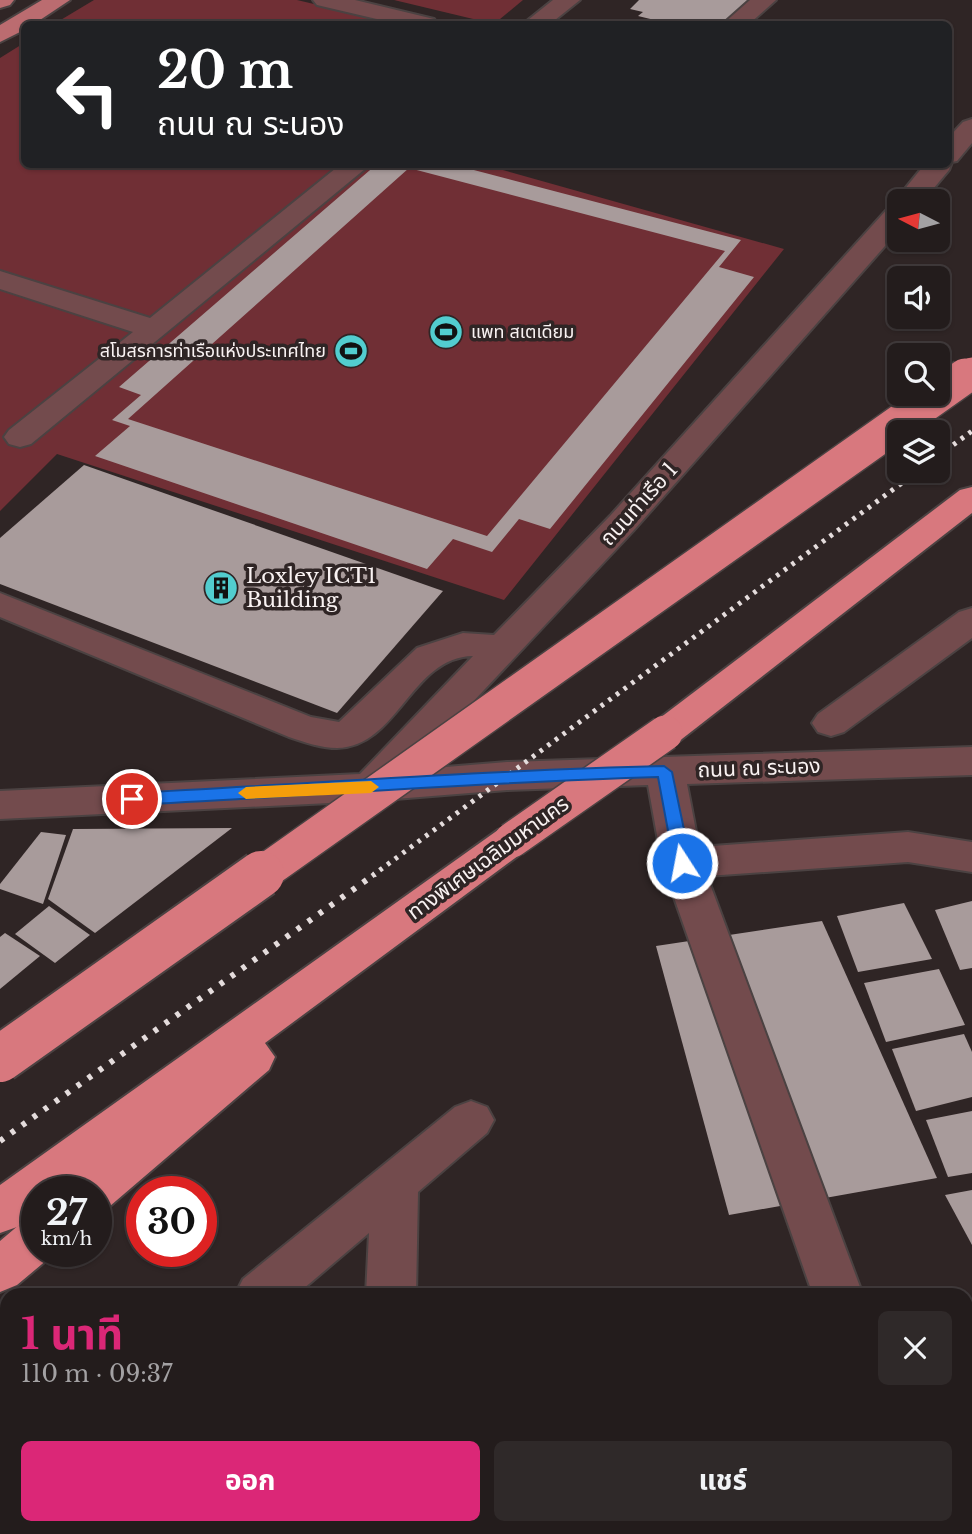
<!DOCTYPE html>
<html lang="th">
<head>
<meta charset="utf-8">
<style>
  body { margin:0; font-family:"Libre Baskerville","Noto Sans Thai",serif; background:#2f2929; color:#f1f3f6; height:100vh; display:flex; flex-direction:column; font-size:26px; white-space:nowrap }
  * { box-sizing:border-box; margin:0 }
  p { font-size:23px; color:#a3a1a3 }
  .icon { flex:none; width:38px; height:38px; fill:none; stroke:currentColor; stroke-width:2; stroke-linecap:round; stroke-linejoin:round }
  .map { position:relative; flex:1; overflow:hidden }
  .drawer { position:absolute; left:0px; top:1288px; width:973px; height:247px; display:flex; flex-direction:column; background:#231c1c; border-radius:21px 21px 0 0; box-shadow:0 2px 5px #0004,0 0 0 2px #403a3b }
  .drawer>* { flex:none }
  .hud { position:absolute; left:21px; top:21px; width:931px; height:147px; border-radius:10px; box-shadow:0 2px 5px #0004,0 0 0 2px #403a3b; background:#202124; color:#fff; overflow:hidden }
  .needle { width:46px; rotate:276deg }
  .controls { position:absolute; left:887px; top:189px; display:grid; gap:14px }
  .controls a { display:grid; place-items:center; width:63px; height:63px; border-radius:10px; background:#231c1c; box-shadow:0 2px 5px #0004,0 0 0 2px #403a3b; font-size:35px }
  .speed { position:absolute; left:21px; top:1176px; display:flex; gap:14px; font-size:35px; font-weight:700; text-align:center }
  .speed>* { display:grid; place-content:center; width:91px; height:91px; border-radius:50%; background:#231c1c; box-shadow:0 2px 5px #0004,0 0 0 2px #403a3b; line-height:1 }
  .speed small { font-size:18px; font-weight:400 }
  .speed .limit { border:10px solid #d22; background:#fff; color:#111 }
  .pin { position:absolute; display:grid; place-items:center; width:60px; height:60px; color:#fff; margin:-30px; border:4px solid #fff; border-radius:50%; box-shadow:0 2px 7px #0007 }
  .me { position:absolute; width:77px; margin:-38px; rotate:349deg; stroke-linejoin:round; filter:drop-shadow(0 0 5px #0008) }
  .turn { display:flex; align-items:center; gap:24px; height:147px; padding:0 21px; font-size:32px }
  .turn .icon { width:91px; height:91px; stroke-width:2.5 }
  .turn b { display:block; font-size:49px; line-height:60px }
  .round { display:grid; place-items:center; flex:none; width:74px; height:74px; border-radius:10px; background:#2f2929 }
  .head { display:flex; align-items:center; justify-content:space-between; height:119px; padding:0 21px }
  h1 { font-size:42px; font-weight:700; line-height:52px; color:#db2777 }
  .cta { display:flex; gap:14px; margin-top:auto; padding:14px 21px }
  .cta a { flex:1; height:80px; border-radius:10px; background:#db2777; color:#fff; font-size:28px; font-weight:700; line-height:80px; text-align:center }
  .cta a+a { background:#2f2929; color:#f1f3f6 }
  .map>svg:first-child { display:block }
  .green { fill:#702f35 }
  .building { fill:#a89b9b; fill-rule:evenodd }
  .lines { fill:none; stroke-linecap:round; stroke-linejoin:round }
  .minor-casing { stroke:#4b4242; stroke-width:4 }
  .major-casing { stroke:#4b4242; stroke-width:4 }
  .highway-casing { stroke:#4b4242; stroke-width:4 }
  .minor { fill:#734b4d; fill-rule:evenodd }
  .major { fill:#bb6c70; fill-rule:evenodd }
  .highway { fill:#d8787e; fill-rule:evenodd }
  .rail-far1 { stroke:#e4dcdc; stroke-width:5; stroke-dasharray:3.5 6; stroke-linecap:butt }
  .rail { stroke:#e4dcdc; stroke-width:6; stroke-dasharray:4.5 9; stroke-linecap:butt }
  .highway-bridge-far2-casing { stroke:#4b4242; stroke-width:30; stroke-linecap:butt }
  .highway-bridge-far1-casing { stroke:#4b4242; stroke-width:38; stroke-linecap:butt }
  .highway-bridge-casing { stroke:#4b4242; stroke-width:50; stroke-linecap:butt }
  .highway-bridge-far2 { stroke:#d8787e; stroke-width:27 }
  .highway-bridge-far1 { stroke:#d8787e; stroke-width:35 }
  .highway-bridge { stroke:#d8787e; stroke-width:46 }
  .route { fill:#1a73e8; stroke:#114b97; stroke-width:2 }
  .slow { fill:#f59e0b }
  .labels { text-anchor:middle; stroke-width:7; stroke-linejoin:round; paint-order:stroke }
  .far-poi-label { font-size:18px; fill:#f9f2f2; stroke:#2f2525; text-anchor:start }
  .street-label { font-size:21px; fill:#f9f2f2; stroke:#2f2525 }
  .poi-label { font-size:21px; fill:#f9f2f2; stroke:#2f2525; text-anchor:start }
</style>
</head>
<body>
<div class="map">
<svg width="972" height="1534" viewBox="0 0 972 1534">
  <rect width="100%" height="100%" fill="#2f2525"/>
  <!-- green -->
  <g class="green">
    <path d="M94,0H297L398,24H54Z"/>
    <path d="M394,0H523L494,24Z"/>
    <path d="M24,43V164L485,165L784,249L504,600L57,454L0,511V58Z"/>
  </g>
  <!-- building -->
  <g class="building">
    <path d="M639,0H748L722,24H671L638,16L643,12L630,9Z"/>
    <path d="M377,164H451L741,240L719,267L754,277L550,529L519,519L492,552L453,539L427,569L95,456L130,426L112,420L141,395L119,387ZM409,168L725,251L487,536L128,419Z"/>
    <path d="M84,465L443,591L337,713L0,584V538Z"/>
    <path d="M232,828L95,933L48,899L73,829Z"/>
    <path d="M41,832L66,835L43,904L0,889V884Z"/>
    <path d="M972,901V968L960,970L935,910Z"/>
    <path d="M904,903L932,959L858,972L837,916Z"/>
    <path d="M49,906L90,935L55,963L15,934Z"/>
    <path d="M822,921L937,1178L729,1215L656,946Z"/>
    <path d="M5,933L40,956L0,989V937Z"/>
    <path d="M939,969L965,1025L886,1042L864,983Z"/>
    <path d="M964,1034L972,1052V1097L916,1111L892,1049Z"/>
    <path d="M972,1111V1173L948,1177L926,1120Z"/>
    <path d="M972,1190V1245L945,1195Z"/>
    <path d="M106,1528H225L224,1534H105Z"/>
    <path d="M361,1531V1534H285V1532Z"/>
  </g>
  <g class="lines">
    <!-- minor casing -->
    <g class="minor-casing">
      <g id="minor">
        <path d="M313,0H355L434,19L438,24H398L317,5Z"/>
        <path d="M553,0H580L550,24H523Z"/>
        <path d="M750,0H776L749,24H723Z"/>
        <path d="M972,119V143L957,161L952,162L949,170L923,201H900V229L634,530L409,770L507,762L972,747V775L687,784L699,847L908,832L972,842V872L908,862L707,876L863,1295H813L662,863L648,785L507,790L370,801L0,819V791L360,774L473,656C411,657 398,747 337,748C321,748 304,742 289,737L0,617V593L311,717L339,722L417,648L463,633L494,635L610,516L890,206L898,204L895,201L925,164H948V138L963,122Z"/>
        <path d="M341,164H371L31,444L20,447L9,444L4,437L9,430L133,332L0,289V271L150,318Z"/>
        <path d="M972,608V638L844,732L831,736L818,732L812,723L818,714L959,612Z"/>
        <path d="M471,1101L487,1107L494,1120L487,1133L418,1192L416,1295H366L369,1233L296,1295H235L243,1279L455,1107Z"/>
        <rect x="966" y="1451" width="6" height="50"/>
        <path d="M7,1478V1528H60L59,1534H0V1481Z"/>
        <rect x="354" y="1528" width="54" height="6"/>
      </g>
    </g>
    <!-- major casing -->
    <g class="major-casing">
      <g id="major">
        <path d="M0,0H14L10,5L0,8Z"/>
        <path d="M42,0H70L34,24H24V30L0,42V25Z"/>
      </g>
    </g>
    <!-- highway casing -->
    <g class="highway-casing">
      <g id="highway">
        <path d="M972,487V513L678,742L665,746L652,742L646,733L652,724L960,490Z"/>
        <path d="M512,825L526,830L532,840L526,850L265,1043L275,1057L269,1070L110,1206L96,1211V1192H70L73,1185L64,1192H37V1212L17,1227L0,1233V1185L498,830Z"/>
        <path d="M37,1218V1251H55L54,1254L17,1285L0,1292V1241L20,1224Z"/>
      </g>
    </g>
    <!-- minor -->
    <use href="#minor" class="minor"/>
    <!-- major -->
    <use href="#major" class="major"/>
    <!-- highway -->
    <use href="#highway" class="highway"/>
    <!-- rail-far1 -->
    <g class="rail-far1">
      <path d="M938,456L972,431"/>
      <path d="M372,876L918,471"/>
    </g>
    <!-- rail -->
    <path class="rail" d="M0,1141L375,874"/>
    <!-- highway-bridge-far2 casing -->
    <g class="highway-bridge-far2-casing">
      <path id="highway-bridge-far2" d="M963,378L972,371"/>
    </g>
    <!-- highway-bridge-far1 casing -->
    <g class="highway-bridge-far1-casing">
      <g id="highway-bridge-far1">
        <path d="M512,840L665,733"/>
        <path d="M259,876L965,376"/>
      </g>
    </g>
    <!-- highway-bridge casing -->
    <g class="highway-bridge-casing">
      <path id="highway-bridge" d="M0,1059L261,874"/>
    </g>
    <!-- highway-bridge-far2 -->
    <use href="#highway-bridge-far2" class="highway-bridge-far2"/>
    <!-- highway-bridge-far1 -->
    <use href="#highway-bridge-far1" class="highway-bridge-far1"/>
    <!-- highway-bridge -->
    <use href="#highway-bridge" class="highway-bridge"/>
  </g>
  <!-- route -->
  <path class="route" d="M664,766L672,772L691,863L682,869L674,863L658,777C482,782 307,796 132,805L124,799L132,793C310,784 487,770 664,766Z"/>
  <!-- slow -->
  <path class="slow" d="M371,781L379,787L371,793L246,799L238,793L246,787Z"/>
  <!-- icons -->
  <defs>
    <g id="stadium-disc" transform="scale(1.75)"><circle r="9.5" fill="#52cdcf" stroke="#2f2525"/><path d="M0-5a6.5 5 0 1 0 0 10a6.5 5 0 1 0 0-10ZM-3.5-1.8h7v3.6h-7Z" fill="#111"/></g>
    <g id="building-disc" transform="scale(1.75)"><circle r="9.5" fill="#52cdcf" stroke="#2f2525"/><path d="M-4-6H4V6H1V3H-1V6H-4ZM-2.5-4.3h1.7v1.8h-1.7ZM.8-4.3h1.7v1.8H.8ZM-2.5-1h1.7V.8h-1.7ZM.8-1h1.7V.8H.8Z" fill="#111"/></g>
  </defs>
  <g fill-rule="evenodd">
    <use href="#stadium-disc" x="446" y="332"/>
    <use href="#stadium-disc" x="351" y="351"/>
    <use href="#building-disc" x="221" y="588"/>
  </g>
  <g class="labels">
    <!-- far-poi labels -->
    <g class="far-poi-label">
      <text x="471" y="338">แพท สเตเดียม</text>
      <text x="326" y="357" text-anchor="end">สโมสรการท่าเรือแห่งประเทศไทย</text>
    </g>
    <!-- street labels -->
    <g class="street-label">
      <text transform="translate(639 504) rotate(-48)" y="7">ถนนท่าเรือ 1</text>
      <text transform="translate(759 768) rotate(-2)" y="7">ถนน ณ ระนอง</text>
      <text transform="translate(488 858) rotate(-36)" y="7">ทางพิเศษเฉลิมมหานคร</text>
    </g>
    <!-- poi labels -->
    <g class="poi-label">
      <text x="246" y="583">Loxley ICT1<tspan x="246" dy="24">Building</tspan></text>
    </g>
  </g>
</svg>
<div class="controls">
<a><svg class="needle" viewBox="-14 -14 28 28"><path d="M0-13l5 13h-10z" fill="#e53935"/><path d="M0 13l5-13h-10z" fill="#a3a1a3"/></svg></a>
<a><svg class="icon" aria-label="sound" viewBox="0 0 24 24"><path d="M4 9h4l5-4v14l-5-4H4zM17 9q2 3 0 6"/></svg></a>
<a><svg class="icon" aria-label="search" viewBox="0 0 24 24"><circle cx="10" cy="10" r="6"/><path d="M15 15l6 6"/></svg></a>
<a><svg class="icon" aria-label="layers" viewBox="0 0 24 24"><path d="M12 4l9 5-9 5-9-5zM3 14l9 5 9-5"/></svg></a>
</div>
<div class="speed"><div>27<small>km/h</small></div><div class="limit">30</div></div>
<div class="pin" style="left:132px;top:799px;background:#d93025"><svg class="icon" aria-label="arrive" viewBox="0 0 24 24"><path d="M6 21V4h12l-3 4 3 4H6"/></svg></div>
<svg class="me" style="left:682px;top:863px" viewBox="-20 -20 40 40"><circle r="17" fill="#1a73e8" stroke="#fff" stroke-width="3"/><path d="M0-11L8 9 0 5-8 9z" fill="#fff"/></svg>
<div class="hud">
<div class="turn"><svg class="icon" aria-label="left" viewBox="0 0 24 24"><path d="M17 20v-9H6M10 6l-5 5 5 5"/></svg><div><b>20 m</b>ถนน ณ ระนอง</div></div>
</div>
<section class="drawer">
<div class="head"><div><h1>1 นาที</h1><p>110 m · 09:37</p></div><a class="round"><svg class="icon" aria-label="close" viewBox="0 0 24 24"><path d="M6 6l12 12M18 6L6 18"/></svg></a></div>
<div class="cta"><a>ออก</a><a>แชร์</a></div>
</section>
</div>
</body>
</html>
